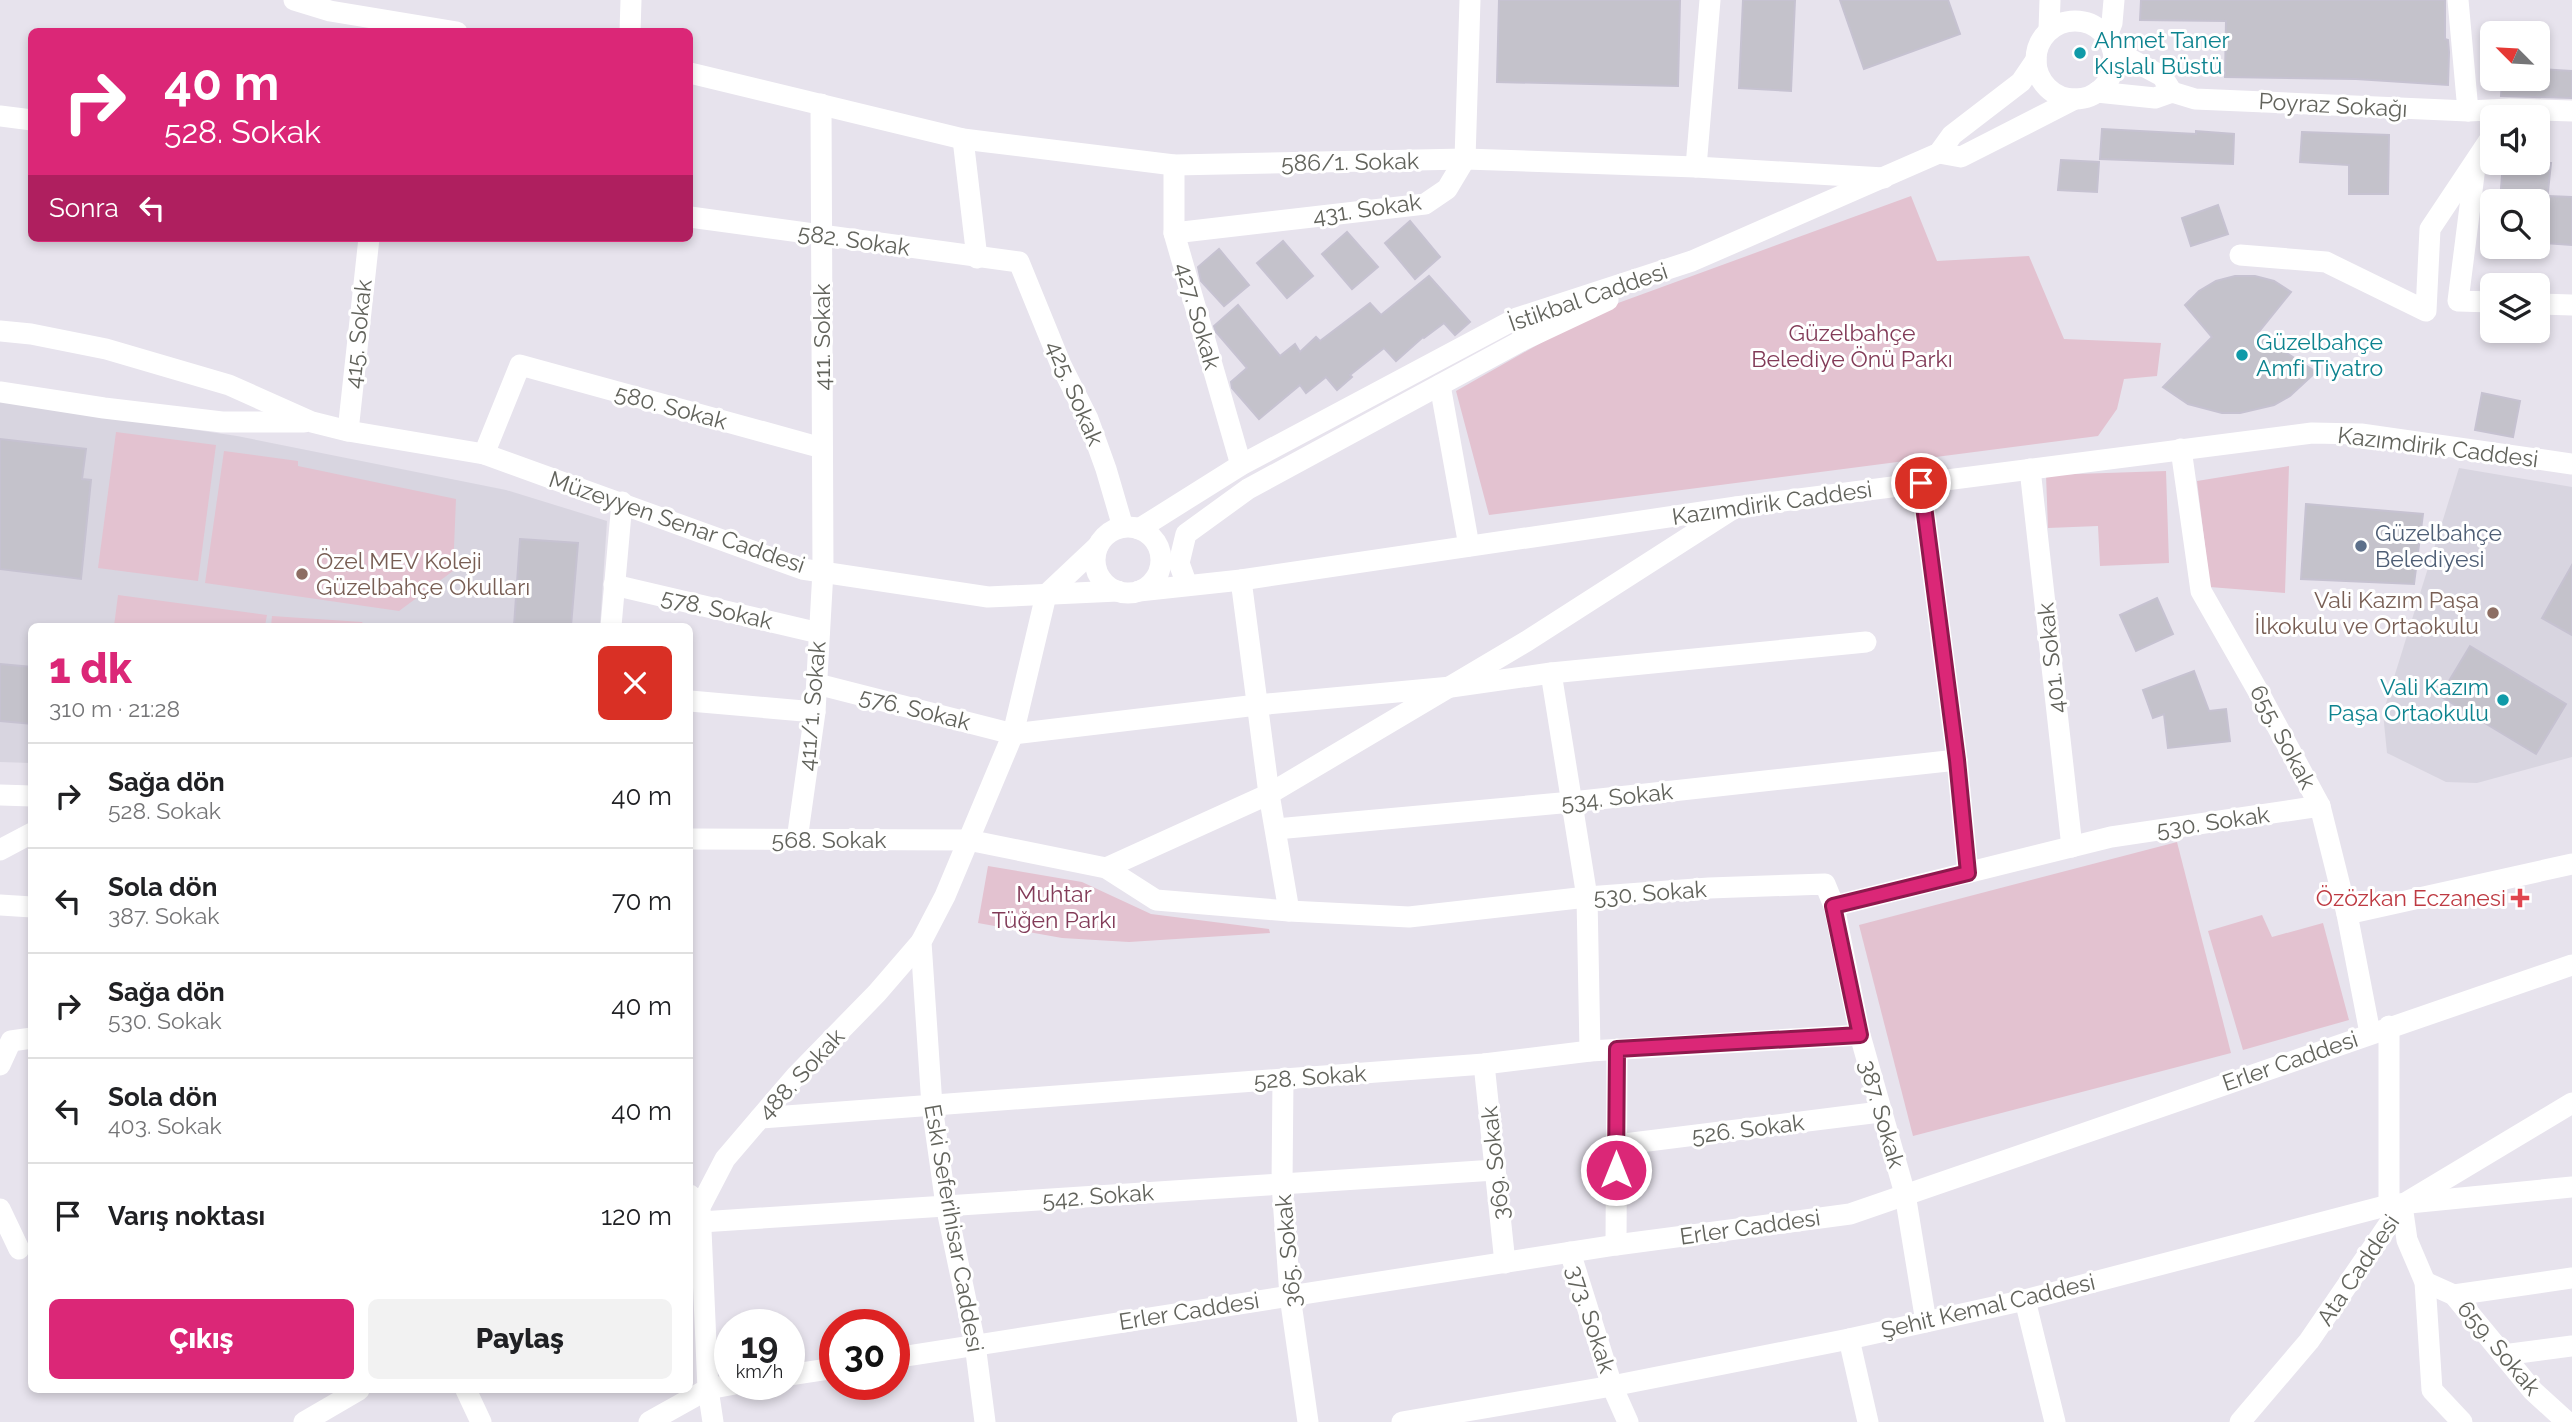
<!DOCTYPE html>
<html lang="tr">
<head>
<meta charset="utf-8">
<style>
  body { margin:0; font-family:Raleway,sans-serif; background:#f2f2f2; color:#202124; height:100vh; display:flex; flex-direction:column; font-size:26px; white-space:nowrap }
  * { box-sizing:border-box; margin:0 }
  p { font-size:23px; color:#757577 }
  .icon { flex:none; width:38px; height:38px; fill:none; stroke:currentColor; stroke-width:2; stroke-linecap:round; stroke-linejoin:round }
  .map { position:relative; flex:1; overflow:hidden }
  .panel { position:absolute; left:28px; top:623px; width:665px; height:770px; display:flex; flex-direction:column; background:#fff; border-radius:10px; box-shadow:0 4px 10px #0003 }
  .panel>* { flex:none }
  .top-card { position:absolute; left:28px; top:28px; width:665px; height:214px; border-radius:10px; box-shadow:0 4px 10px #0003; background:#db2777; color:#fff; overflow:hidden }
  .needle { width:46px; rotate:294deg }
  .controls { position:absolute; left:2480px; top:21px; display:grid; gap:14px }
  .controls a { display:grid; place-items:center; width:70px; height:70px; border-radius:10px; background:#fff; box-shadow:0 4px 10px #0003; font-size:35px }
  .speed { position:absolute; left:714px; top:1309px; display:flex; gap:14px; font-size:35px; font-weight:700; text-align:center }
  .speed>* { display:grid; place-content:center; width:91px; height:91px; border-radius:50%; background:#fff; box-shadow:0 4px 10px #0003; line-height:1 }
  .speed small { font-size:18px; font-weight:400 }
  .speed .limit { border:10px solid #d22; background:#fff; color:#111 }
  .pin { position:absolute; display:grid; place-items:center; width:60px; height:60px; color:#fff; margin:-30px; border:4px solid #fff; border-radius:50%; box-shadow:0 2px 7px #0007 }
  .me { position:absolute; width:77px; margin:-38px; rotate:0deg; stroke-linejoin:round; filter:drop-shadow(0 0 5px #0008) }
  .turn { display:flex; align-items:center; gap:24px; height:147px; padding:0 21px; font-size:32px }
  .turn .icon { width:91px; height:91px; stroke-width:2.5 }
  .turn b { display:block; font-size:49px; line-height:60px }
  .then { display:flex; align-items:center; height:66px; padding:0 21px; background:#0003; gap:14px; font-size:26px }
  .round { display:grid; place-items:center; flex:none; width:74px; height:74px; border-radius:10px; background:#f2f2f2 }
  .summary { display:flex; align-items:center; justify-content:space-between; height:119px; padding:0 21px }
  h1 { font-size:42px; font-weight:800; line-height:52px; color:#db2777 }
  .action { display:flex; gap:14px; margin-top:auto; padding:14px 21px }
  .action a { flex:1; height:80px; border-radius:10px; background:#db2777; color:#fff; font-size:28px; font-weight:800; line-height:80px; text-align:center }
  .action a+a { background:#f2f2f2; color:#202124 }
  ul { padding:0; list-style:none }
  li { display:flex; align-items:center; gap:21px; height:105px; padding:0 21px; border-top:2px solid #e0e0e0 }
  li div { flex:1 }
  li b { display:block; font-size:26px }
  li em { font-style:normal }
  .map>svg:first-child { display:block }
  .education { fill:#d8d5e0 }
  .green { fill:#e3c2d0 }
  .building { fill:#c4c2cb; stroke:#c6c2d1; stroke-width:2 }
  .lines { fill:none; stroke-linecap:round; stroke-linejoin:round }
  .street { stroke:#fff; stroke-width:21 }
  .secondary { stroke:#fff; stroke-width:21 }
  .route-casing { stroke:#8e194d; stroke-width:18 }
  .route { stroke:#db2777; stroke-width:12 }
  .culture-dot { fill:#0f9aa8; stroke:#fff; stroke-width:2.5 }
  .service-dot { fill:#5c6f8a; stroke:#fff; stroke-width:2.5 }
  .education-dot { fill:#8d6e63; stroke:#fff; stroke-width:2.5 }
  .health-dot { fill:#e0444e; stroke:#fff; stroke-width:2.5 }
  .labels { text-anchor:middle; stroke-width:6; stroke-linejoin:round; paint-order:stroke }
  .culture-label { font-size:23px; fill:#0d838f; stroke:#fff; text-anchor:start }
  .street-label { font-size:23px; fill:#62635c; stroke:#fff }
  .park-label { font-size:23px; fill:#823b58; stroke:#fff }
  .service-label { font-size:23px; fill:#4e5e75; stroke:#fff; text-anchor:start }
  .education-label { font-size:23px; fill:#785e54; stroke:#fff; text-anchor:start }
  .health-label { font-size:23px; fill:#be3a42; stroke:#fff; text-anchor:end }
</style>
</head>
<body>
<div class="map">
<svg width="2572" height="1422" viewBox="0 0 2572 1422">
  <rect width="100%" height="100%" fill="#e7e3ed"/>
  <!-- education -->
  <g class="education">
    <path d="M0,401L237,436L506,490L607,521L600,626H32L31,763L0,762Z"/>
    <path d="M2459,468L2572,487V757L2477,783L2446,782L2387,753L2383,713Z"/>
  </g>
  <!-- green -->
  <g class="green">
    <path d="M1911,196L1937,261L2029,256L2064,339L2161,343L2157,376L2124,379L2117,409L2098,436L1489,515L1456,391L1599,310Z"/>
    <path d="M116,432L216,445L198,581L98,568Z"/>
    <path d="M224,451L298,461V466L456,499L453,571L399,611L205,583Z"/>
    <path d="M2289,466L2285,593L2210,587L2197,481Z"/>
    <path d="M2166,471L2169,563L2100,566L2098,526L2048,528L2046,475Z"/>
    <path d="M118,595L267,615L265,626H114Z"/>
    <path d="M272,616L362,622L365,626H271Z"/>
    <path d="M2177,842L2231,1053L1913,1136L1859,925Z"/>
    <path d="M988,866L1082,882L1151,914L1269,929L1270,933L1129,942L1062,938L978,923Z"/>
    <path d="M2262,915L2272,937L2323,923L2349,1020L2243,1050L2208,931Z"/>
  </g>
  <!-- building -->
  <g class="building">
    <path d="M1499,0H1680L1678,86L1497,82Z"/>
    <path d="M1743,0H1795L1791,91L1739,88Z"/>
    <path d="M1840,0H1948L1960,34L1864,69Z"/>
    <path d="M2141,0H2445V39L2448,40L2449,52L2448,85L2356,79L2225,77L2226,21L2140,20Z"/>
    <path d="M2538,69L2572,71V98L2501,96L2502,79H2538Z"/>
    <path d="M2102,129L2196,134V131L2234,134L2233,164L2100,159Z"/>
    <path d="M2302,132L2389,135L2388,194H2349V165L2300,162Z"/>
    <path d="M2061,160L2099,162L2097,192L2058,190Z"/>
    <path d="M2503,163H2551L2547,201H2500Z"/>
    <path d="M2548,196L2572,197V245L2545,243Z"/>
    <path d="M2218,205L2228,234L2191,246L2182,218Z"/>
    <path d="M1410,221L1440,257L1415,279L1385,243Z"/>
    <path d="M1347,232L1378,267L1352,289L1322,254Z"/>
    <path d="M1283,241L1313,276L1287,298L1257,263Z"/>
    <path d="M1219,249L1249,285L1224,306L1201,281L1198,267Z"/>
    <path d="M1429,276L1470,322L1455,335L1444,323L1424,338L1423,337L1396,361L1384,348L1350,375L1352,377L1337,390L1326,377L1306,393L1300,385L1259,419L1232,388L1231,382L1247,368L1216,332L1214,326L1238,305L1280,356L1295,344L1300,352L1316,337L1320,341L1370,303L1381,315Z"/>
    <path d="M2235,276H2255L2274,281L2291,292L2257,334L2316,372L2290,396L2274,405L2240,413H2222L2188,404L2163,387L2212,337L2185,305L2199,291L2216,281Z"/>
    <path d="M2482,393L2520,401L2513,437L2475,430Z"/>
    <path d="M0,439L86,449L82,479L91,480L81,579L0,569Z"/>
    <path d="M2306,504L2423,514L2414,584L2301,579Z"/>
    <path d="M520,539L578,543L571,626H514Z"/>
    <path d="M2572,565V635L2542,618Z"/>
    <path d="M2157,598L2173,634L2136,651L2120,615Z"/>
    <path d="M2470,646L2566,704L2536,754L2440,696Z"/>
    <path d="M0,664L32,667V724L0,721Z"/>
    <path d="M2194,671L2209,711L2226,709L2230,741L2168,748L2164,714L2153,718L2143,690Z"/>
  </g>
  <g class="lines">
    <!-- street -->
    <g class="street">
      <path d="M294,0L330,11L457,32"/>
      <path d="M2458,0L2468,111"/>
      <path d="M630,32L631,0"/>
      <path d="M2113,50L2162,76L2172,92"/>
      <path d="M690,73L963,139L1174,165L1465,159L1696,167L1884,178"/>
      <path d="M2097,92L2155,98L2172,92L2195,99L2468,111L2510,109L2572,111"/>
      <path d="M0,116L32,120"/>
      <path d="M963,139L977,258"/>
      <path d="M1174,165V233L1241,465"/>
      <path d="M1696,167L1710,0"/>
      <path d="M2475,167L2458,301L2492,302"/>
      <path d="M690,217L1019,262L1061,365L1088,419L1106,469L1123,527"/>
      <path d="M1174,233L1425,204L1447,189L1465,159L1470,0"/>
      <path d="M2240,255L2326,262L2426,311L2430,229L2492,136"/>
      <path d="M2538,304L2572,305"/>
      <path d="M1440,385L1469,546"/>
      <path d="M348,431L369,238"/>
      <path d="M2181,449L2201,591L2258,691L2320,806L2347,914L2370,1033"/>
      <path d="M484,454L520,365L822,448"/>
      <path d="M2030,469L2072,847"/>
      <path d="M1921,483L1957,760L1968,873"/>
      <path d="M1241,580L1269,794L1289,911"/>
      <path d="M614,585L819,633"/>
      <path d="M611,626L622,502"/>
      <path d="M1551,673L1587,897L1590,1051"/>
      <path d="M817,684L1013,734L1257,705L1451,687L1551,673L1866,642"/>
      <path d="M690,701L815,712"/>
      <path d="M0,795L32,796"/>
      <path d="M1276,829L1572,802L1957,760"/>
      <path d="M690,839L968,840L1106,868L1156,900L1289,911L1409,917L1587,897L1709,888L1825,884L1834,906L2111,837L2320,806"/>
      <path d="M797,840L815,712L823,571L821,104"/>
      <path d="M0,850L32,833"/>
      <path d="M1106,868L1269,794L1527,641L1736,507"/>
      <path d="M0,905L32,907"/>
      <path d="M1834,906L1860,1035L1905,1194L1926,1322"/>
      <path d="M2347,914L2572,864"/>
      <path d="M2389,1026V1205"/>
      <path d="M1484,1064L1505,1263"/>
      <path d="M0,1065L11,1041L32,1038"/>
      <path d="M1283,1079L1282,1184L1290,1296L1308,1422"/>
      <path d="M760,1118L1484,1064L1590,1051L1860,1035"/>
      <path d="M1616,1145L1880,1112"/>
      <path d="M690,1195L700,1207L690,1210"/>
      <path d="M2402,1205L2407,1240L2425,1282L2432,1390L2462,1422"/>
      <path d="M0,1209L19,1249"/>
      <path d="M701,1222L1495,1170"/>
      <path d="M1616,1245L1617,1049"/>
      <path d="M1570,1252L1612,1386L1628,1422"/>
      <path d="M2425,1282L2454,1295L2533,1391L2567,1422"/>
      <path d="M2454,1295L2572,1278"/>
      <path d="M2025,1300L2055,1422"/>
      <path d="M1849,1339L1868,1422"/>
      <path d="M2503,1355L2572,1346"/>
      <path d="M466,1390L481,1422"/>
      <path d="M304,1422L359,1390"/>
      <path d="M649,1422L708,1389"/>
    </g>
    <!-- secondary -->
    <g class="secondary">
      <circle cx="2075" cy="60" r="39"/>
      <path d="M2049,30L2050,0"/>
      <path d="M2107,36L2112,23L2114,0"/>
      <path d="M1939,153L1961,157L2075,99"/>
      <path d="M0,331L31,334L106,349L229,385L312,422L348,431L484,454L802,569L988,597L1118,591"/>
      <path d="M0,392L104,408L222,422H304"/>
      <circle cx="1128" cy="560" r="33"/>
      <path d="M1139,529L1241,465L1517,318L1692,261L1939,153L1952,135L2021,82L2036,60"/>
      <path d="M1187,585L1179,563L1186,534L1248,489L1523,340L1608,300"/>
      <path d="M1139,591L1241,580L1736,507L2312,433L2361,434L2572,464"/>
      <path d="M1046,595L1098,546"/>
      <path d="M894,1358L1616,1245L1850,1214L2572,965"/>
      <path d="M789,1375L835,1368"/>
      <path d="M708,1389L735,1384"/>
      <path d="M713,1422L708,1389L700,1207L725,1159L796,1076L877,993L921,942"/>
      <path d="M985,1422L975,1344L946,1205L932,1106L921,942L945,896L1013,734L1046,595"/>
      <path d="M1402,1422L1612,1386L1849,1339L2025,1300L2389,1205L2572,1187"/>
      <path d="M2240,1422L2309,1341L2402,1205L2572,1103"/>
    </g>
  </g>
  <g class="lines">
    <!-- route casing -->
    <g class="route-casing">
      <path id="route" d="M1616,1170L1617,1049L1860,1035L1833,906L1968,873L1957,760L1921,483"/>
    </g>
    <!-- route -->
    <use href="#route" class="route"/>
  </g>
  <!-- markers -->
  <g class="culture-dot">
    <circle cx="2080" cy="53" r="7"/>
    <circle cx="2242" cy="355" r="7"/>
    <circle cx="2503" cy="700" r="7"/>
  </g>
  <circle class="service-dot" cx="2361" cy="546" r="7"/>
  <g class="education-dot">
    <circle cx="302" cy="574" r="7"/>
    <circle cx="2493" cy="613" r="7"/>
  </g>
  <path class="health-dot" d="M2516.5 887.5h7v7h7v7h-7v7h-7v-7h-7v-7h7z"/>
  <g class="labels">
    <!-- culture labels -->
    <g class="culture-label">
      <text x="2094" y="48">Ahmet Taner<tspan x="2094" dy="26">Kışlalı Büstü</tspan></text>
      <text x="2256" y="350">Güzelbahçe<tspan x="2256" dy="26">Amfi Tiyatro</tspan></text>
      <text x="2489" y="695" text-anchor="end">Vali Kazım<tspan x="2489" dy="26">Paşa Ortaokulu</tspan></text>
    </g>
    <!-- street labels -->
    <g class="street-label">
      <text transform="translate(2333 105) rotate(3)" y="8">Poyraz Sokağı</text>
      <text transform="translate(1350 162) rotate(-1)" y="8">586/1. Sokak</text>
      <text transform="translate(1367 209) rotate(-8)" y="8">431. Sokak</text>
      <text transform="translate(854 240) rotate(8)" y="8">582. Sokak</text>
      <text transform="translate(1588 297) rotate(-19)" y="8">İstikbal Caddesi</text>
      <text transform="translate(1198 316) rotate(74)" y="8">427. Sokak</text>
      <text transform="translate(358 334) rotate(-84)" y="8">415. Sokak</text>
      <text transform="translate(822 337) rotate(-90)" y="8">411. Sokak</text>
      <text transform="translate(1075 393) rotate(67)" y="8">425. Sokak</text>
      <text transform="translate(671 407) rotate(15)" y="8">580. Sokak</text>
      <text transform="translate(2438 447) rotate(7)" y="8">Kazımdirik Caddesi</text>
      <text transform="translate(1772 503) rotate(-8)" y="8">Kazımdirik Caddesi</text>
      <text transform="translate(677 522) rotate(19)" y="8">Müzeyyen Senar Caddesi</text>
      <text transform="translate(717 609) rotate(13)" y="8">578. Sokak</text>
      <text transform="translate(2051 658) rotate(-96)" y="8">401. Sokak</text>
      <text transform="translate(812 706) rotate(-85)" y="8">411/1. Sokak</text>
      <text transform="translate(915 709) rotate(14)" y="8">576. Sokak</text>
      <text transform="translate(2283 737) rotate(62)" y="8">655. Sokak</text>
      <text transform="translate(1617 797) rotate(-6)" y="8">534. Sokak</text>
      <text transform="translate(2213 822) rotate(-8)" y="8">530. Sokak</text>
      <text x="829" y="848">568. Sokak</text>
      <text transform="translate(1650 893) rotate(-4)" y="8">530. Sokak</text>
      <text transform="translate(2290 1061) rotate(-19)" y="8">Erler Caddesi</text>
      <text transform="translate(801 1074) rotate(-47)" y="8">488. Sokak</text>
      <text transform="translate(1310 1077) rotate(-4)" y="8">528. Sokak</text>
      <text transform="translate(1882 1114) rotate(74)" y="8">387. Sokak</text>
      <text transform="translate(1748 1129) rotate(-7)" y="8">526. Sokak</text>
      <text transform="translate(1495 1163) rotate(-96)" y="8">369. Sokak</text>
      <text transform="translate(1098 1196) rotate(-4)" y="8">542. Sokak</text>
      <text transform="translate(1750 1227) rotate(-8)" y="8">Erler Caddesi</text>
      <text transform="translate(954 1228) rotate(80)" y="8">Eski Seferihisar Caddesi</text>
      <text transform="translate(1288 1251) rotate(-95)" y="8">365. Sokak</text>
      <text transform="translate(2358 1270) rotate(-56)" y="8">Ata Caddesi</text>
      <text transform="translate(1988 1306) rotate(-13)" y="8">Şehit Kemal Caddesi</text>
      <text transform="translate(1189 1311) rotate(-9)" y="8">Erler Caddesi</text>
      <text transform="translate(1591 1319) rotate(72)" y="8">373. Sokak</text>
      <text transform="translate(2499 1348) rotate(50)" y="8">659. Sokak</text>
    </g>
    <!-- park labels -->
    <g class="park-label">
      <text x="1852" y="341">Güzelbahçe<tspan x="1852" dy="26">Belediye Önü Parkı</tspan></text>
      <text x="1054" y="902">Muhtar<tspan x="1054" dy="26">Tüğen Parkı</tspan></text>
    </g>
    <!-- service labels -->
    <g class="service-label">
      <text x="2375" y="541">Güzelbahçe<tspan x="2375" dy="26">Belediyesi</tspan></text>
    </g>
    <!-- education labels -->
    <g class="education-label">
      <text x="316" y="569">Özel MEV Koleji<tspan x="316" dy="26">Güzelbahçe Okulları</tspan></text>
      <text x="2479" y="608" text-anchor="end">Vali Kazım Paşa<tspan x="2479" dy="26">İlkokulu ve Ortaokulu</tspan></text>
    </g>
    <!-- health labels -->
    <g class="health-label">
      <text x="2506" y="906">Özözkan Eczanesi</text>
    </g>
  </g>
</svg>
<div class="controls">
<a><svg class="needle" viewBox="-14 -14 28 28"><path d="M0-13l5 13h-10z" fill="#e53935"/><path d="M0 13l5-13h-10z" fill="#757577"/></svg></a>
<a><svg class="icon" aria-label="sound" viewBox="0 0 24 24"><path d="M4 9h4l5-4v14l-5-4H4zM17 9q2 3 0 6"/></svg></a>
<a><svg class="icon" aria-label="search" viewBox="0 0 24 24"><circle cx="10" cy="10" r="6"/><path d="M15 15l6 6"/></svg></a>
<a><svg class="icon" aria-label="layers" viewBox="0 0 24 24"><path d="M12 4l9 5-9 5-9-5zM3 14l9 5 9-5"/></svg></a>
</div>
<div class="speed"><div>19<small>km/h</small></div><div class="limit">30</div></div>
<div class="pin" style="left:1921px;top:483px;background:#d93025"><svg class="icon" aria-label="arrive" viewBox="0 0 24 24"><path d="M6 21V4h12l-3 4 3 4H6"/></svg></div>
<svg class="me" style="left:1616px;top:1170px" viewBox="-20 -20 40 40"><circle r="17" fill="#db2777" stroke="#fff" stroke-width="3"/><path d="M0-11L8 9 0 5-8 9z" fill="#fff"/></svg>
<div class="top-card">
<div class="turn"><svg class="icon" aria-label="right" viewBox="0 0 24 24"><path d="M7 20v-9h11M14 6l5 5-5 5"/></svg><div><b>40 m</b>528. Sokak</div></div>
<div class="then">Sonra<svg class="icon" aria-label="left" viewBox="0 0 24 24"><path d="M17 20v-9H6M10 6l-5 5 5 5"/></svg></div>
</div>
<section class="panel">
<div class="summary"><div><h1>1 dk</h1><p>310 m · 21:28</p></div><a class="round" style="background:#d93025;color:#fff"><svg class="icon" aria-label="close" viewBox="0 0 24 24"><path d="M6 6l12 12M18 6L6 18"/></svg></a></div>
<ul>
<li><svg class="icon" aria-label="right" viewBox="0 0 24 24"><path d="M7 20v-9h11M14 6l5 5-5 5"/></svg><div><b>Sağa dön</b><p>528. Sokak</p></div><em>40 m</em></li>
<li><svg class="icon" aria-label="left" viewBox="0 0 24 24"><path d="M17 20v-9H6M10 6l-5 5 5 5"/></svg><div><b>Sola dön</b><p>387. Sokak</p></div><em>70 m</em></li>
<li><svg class="icon" aria-label="right" viewBox="0 0 24 24"><path d="M7 20v-9h11M14 6l5 5-5 5"/></svg><div><b>Sağa dön</b><p>530. Sokak</p></div><em>40 m</em></li>
<li><svg class="icon" aria-label="left" viewBox="0 0 24 24"><path d="M17 20v-9H6M10 6l-5 5 5 5"/></svg><div><b>Sola dön</b><p>403. Sokak</p></div><em>40 m</em></li>
<li><svg class="icon" aria-label="arrive" viewBox="0 0 24 24"><path d="M6 21V4h12l-3 4 3 4H6"/></svg><div><b>Varış noktası</b></div><em>120 m</em></li>
</ul>
<div class="action"><a>Çıkış</a><a>Paylaş</a></div>
</section>
</div>
</body>
</html>
